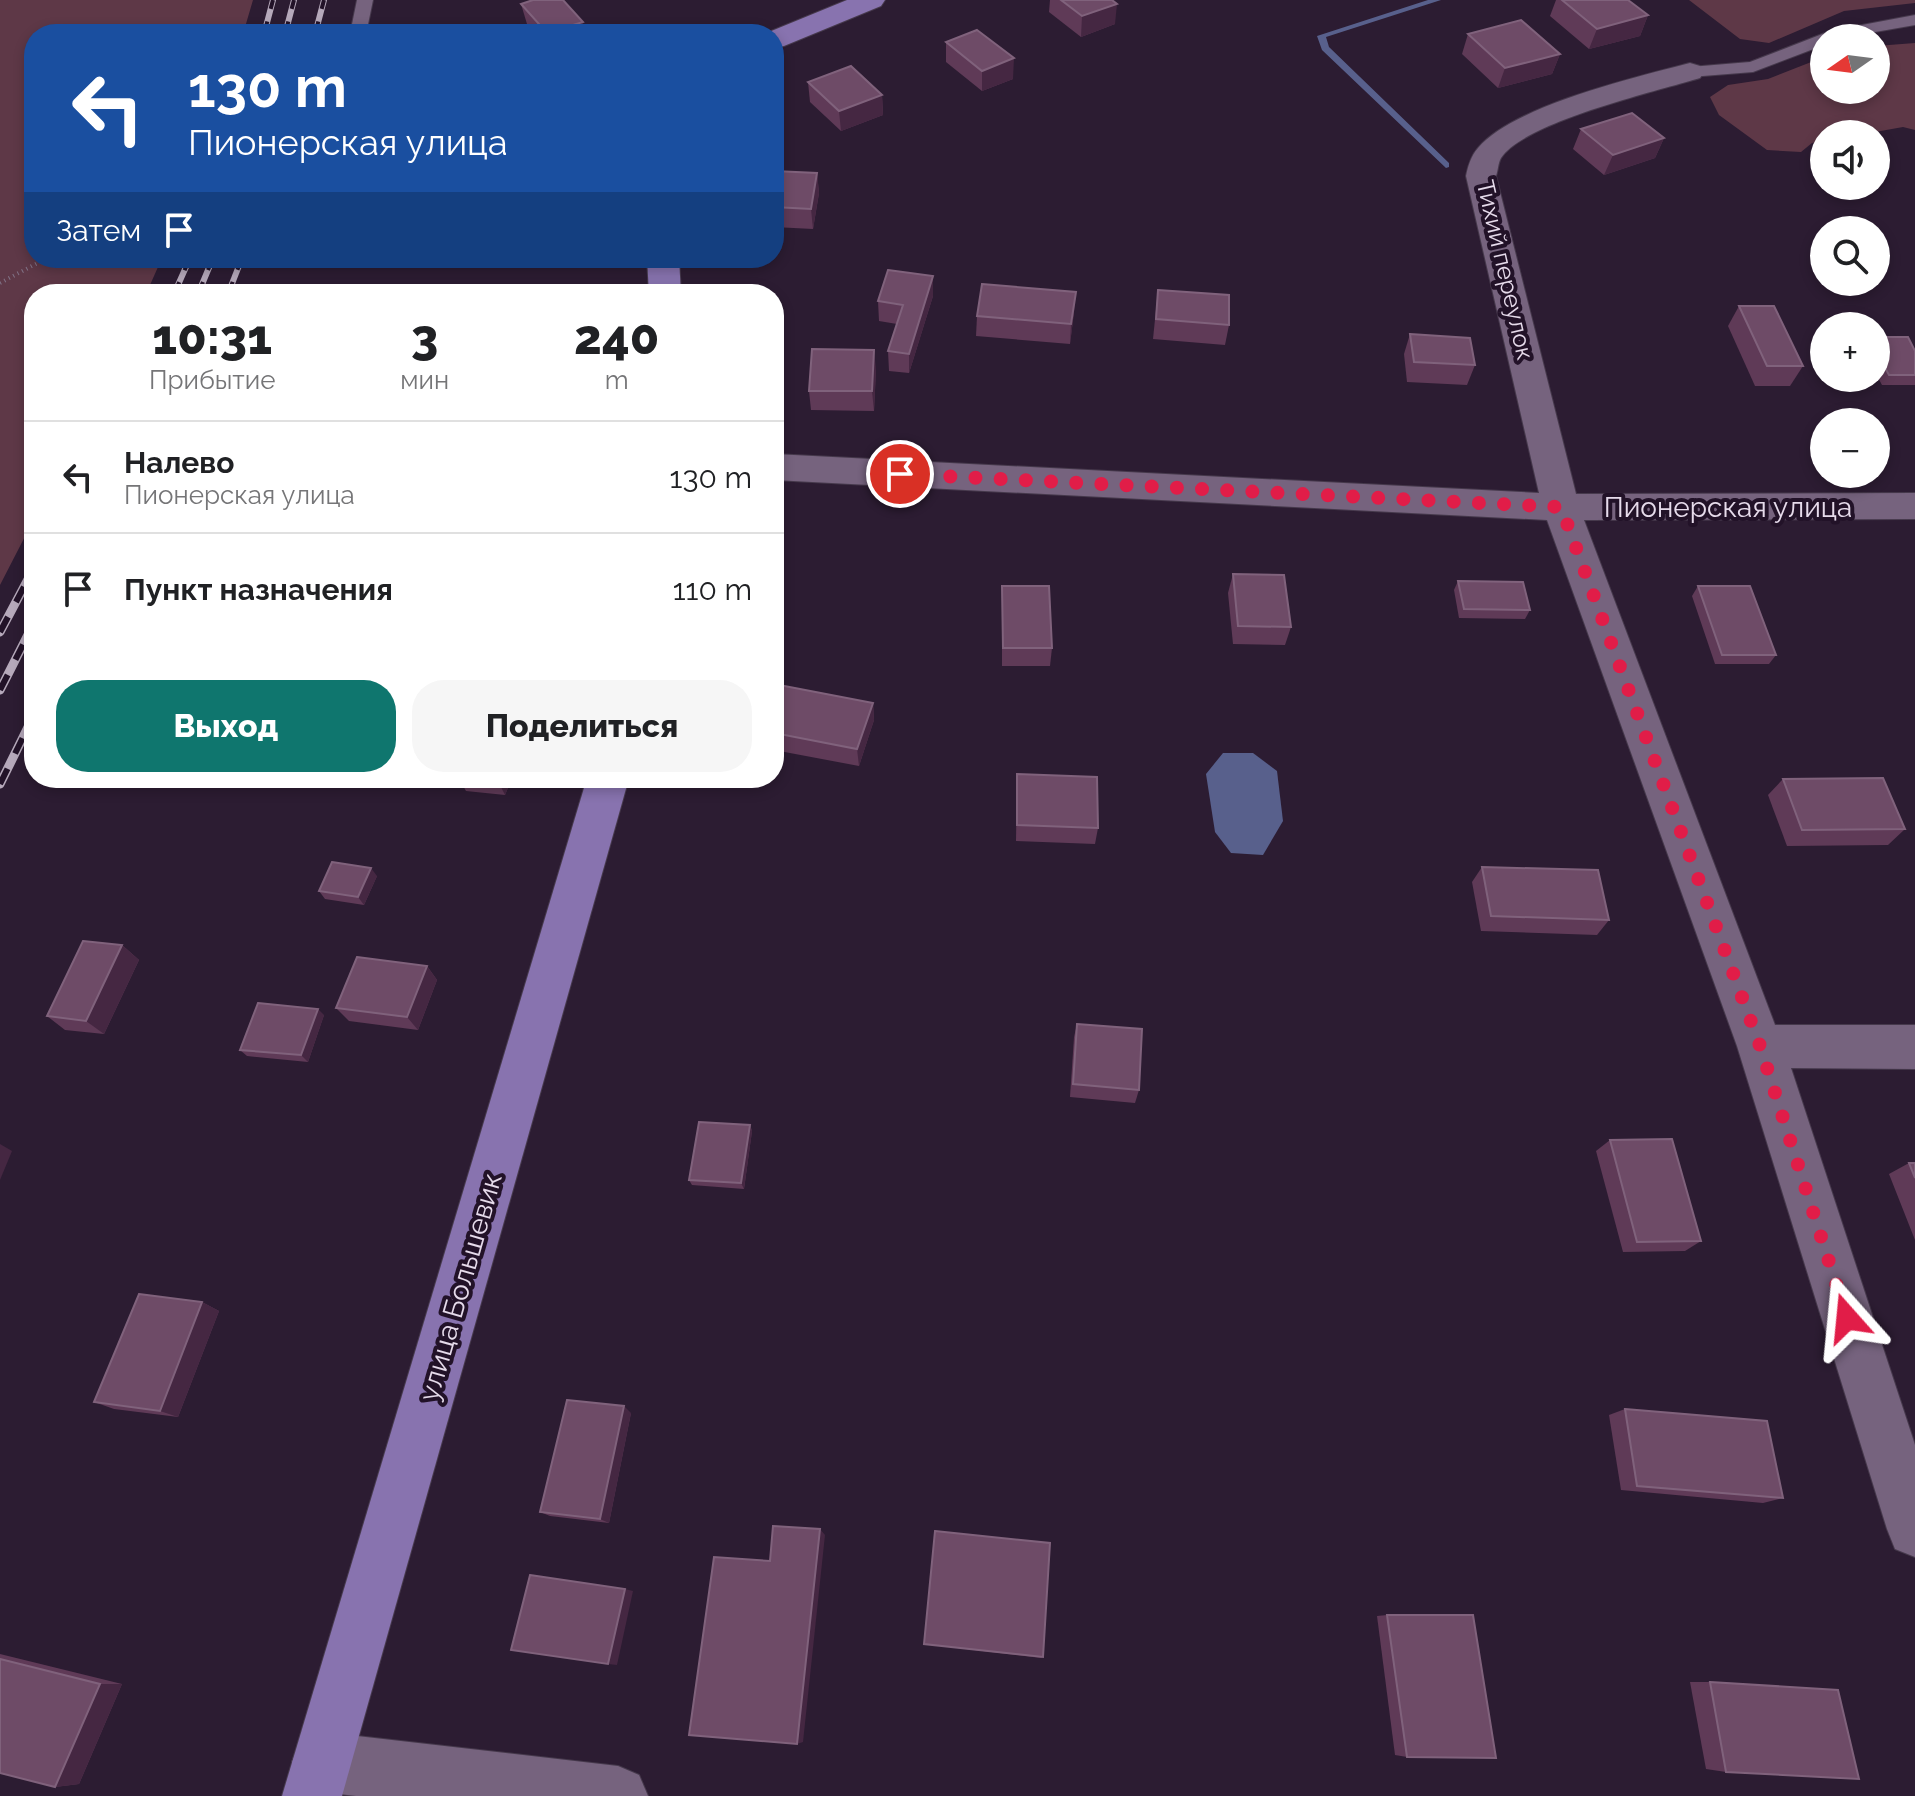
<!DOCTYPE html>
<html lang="ru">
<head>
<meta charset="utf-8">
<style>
  body { margin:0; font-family:Raleway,sans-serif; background:#f6f6f6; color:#202124; height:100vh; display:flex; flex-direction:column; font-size:30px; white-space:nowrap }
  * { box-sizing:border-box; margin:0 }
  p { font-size:26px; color:#757577 }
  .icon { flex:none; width:44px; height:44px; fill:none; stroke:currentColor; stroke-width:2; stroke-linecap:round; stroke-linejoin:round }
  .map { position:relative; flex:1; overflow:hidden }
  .drawer { position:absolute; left:24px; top:284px; width:760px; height:504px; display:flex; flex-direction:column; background:#fff; border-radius:32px; box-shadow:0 4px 12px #0003 }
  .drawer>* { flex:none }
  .top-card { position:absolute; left:24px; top:24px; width:760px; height:244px; border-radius:32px; box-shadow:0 4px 12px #0003; background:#1a4fa0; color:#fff; overflow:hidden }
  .needle { width:52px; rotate:256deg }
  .controls { position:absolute; left:1810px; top:24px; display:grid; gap:16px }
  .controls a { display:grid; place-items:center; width:80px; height:80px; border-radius:50%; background:#fff; box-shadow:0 4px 12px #0003; font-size:40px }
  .pin { position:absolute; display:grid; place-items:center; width:68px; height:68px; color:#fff; margin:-34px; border:4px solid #fff; border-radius:50%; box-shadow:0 2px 8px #0007 }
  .me { position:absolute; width:88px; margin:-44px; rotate:342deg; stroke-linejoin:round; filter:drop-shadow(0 0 6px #0008) }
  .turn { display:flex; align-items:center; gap:28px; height:168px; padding:0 32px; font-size:36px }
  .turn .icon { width:104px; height:104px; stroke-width:2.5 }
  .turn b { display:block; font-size:56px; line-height:68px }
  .then { display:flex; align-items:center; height:76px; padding:0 32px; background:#0003; gap:16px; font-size:30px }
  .eta { display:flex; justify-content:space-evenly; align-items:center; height:136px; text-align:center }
  .eta b { font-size:48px; font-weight:800; line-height:56px }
  .primary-button { display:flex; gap:16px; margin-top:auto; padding:16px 32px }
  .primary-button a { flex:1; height:92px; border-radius:32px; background:#0f766e; color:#fff; font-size:32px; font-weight:800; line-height:92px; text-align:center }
  .primary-button a+a { background:#f6f6f6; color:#202124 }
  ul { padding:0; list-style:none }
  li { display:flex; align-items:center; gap:24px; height:112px; padding:0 32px; border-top:2px solid #e0e0e0 }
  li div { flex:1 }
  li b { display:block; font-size:30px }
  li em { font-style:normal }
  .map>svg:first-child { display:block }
  .green { fill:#5e3847 }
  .water { fill:#58608c }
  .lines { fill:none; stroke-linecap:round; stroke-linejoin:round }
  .stream { fill:#58608c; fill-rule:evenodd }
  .service-casing { stroke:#46394c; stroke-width:2 }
  .minor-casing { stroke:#46394c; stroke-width:2 }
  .primary-casing { stroke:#46394c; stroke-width:2 }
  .path { stroke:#817387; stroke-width:4; stroke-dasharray:1 4; stroke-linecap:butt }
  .service { fill:#76637e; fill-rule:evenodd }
  .minor { fill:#76637e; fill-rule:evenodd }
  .primary { fill:#8873af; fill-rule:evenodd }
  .rail-far1-casing { stroke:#b6a9bb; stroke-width:6 }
  .rail-casing { stroke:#b6a9bb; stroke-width:9 }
  .rail-far1 { stroke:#221228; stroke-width:4; stroke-dasharray:13; stroke-linecap:butt }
  .rail { stroke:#221228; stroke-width:6; stroke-dasharray:17; stroke-linecap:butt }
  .wall { fill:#5f3a57 }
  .shaded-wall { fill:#452742 }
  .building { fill:#6e4b67; stroke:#80627c; stroke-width:2 }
  .route { stroke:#e11d48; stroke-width:14; stroke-dasharray:0 25.2 }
  .labels { text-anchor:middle; stroke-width:8; stroke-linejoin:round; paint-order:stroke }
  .far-street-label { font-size:24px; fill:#e6dbeb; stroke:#221228 }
  .street-label { font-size:28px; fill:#e6dbeb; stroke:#221228 }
</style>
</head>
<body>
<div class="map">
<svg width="1915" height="1796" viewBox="0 0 1915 1796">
  <rect width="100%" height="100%" fill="#2c1c32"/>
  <!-- green -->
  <g class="green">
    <path d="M0,0H253L243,34H34V258H162L146,294H34V519L0,585Z"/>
    <path d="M1689,0H1915V3L1844,11L1769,43L1740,39Z"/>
    <path d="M1915,43V130L1903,127L1864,134H1824V141L1812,143L1801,152L1767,150L1719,115L1710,97L1728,85L1768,79L1824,57V90H1876V46Z"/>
  </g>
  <!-- water -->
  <path class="water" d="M1223,753H1253L1277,771L1283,821L1263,855L1231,853L1215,832L1206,774Z"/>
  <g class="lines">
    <!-- stream -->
    <path class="stream" d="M1428,0H1441L1326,37L1329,47L1449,163V167L1446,168L1322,50L1317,36Z"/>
    <!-- service casing -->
    <g class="service-casing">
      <g id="service">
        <path d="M357,0H373L366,34H350Z"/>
        <path d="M1915,15V25L1841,38H1824V45L1753,72L1690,77L1682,72L1690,67L1750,62L1830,31Z"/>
      </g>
    </g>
    <!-- minor casing -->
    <g class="minor-casing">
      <g id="minor">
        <path d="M1690,63L1700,66L1704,72L1700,78C1658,91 1524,122 1501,158C1498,163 1498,171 1496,176L1576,494L1915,493V519L1584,520L1775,1025H1915V1069L1791,1068L1915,1445V1557L1895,1549L1887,1529L1737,1046L1547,520L774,480V454L1539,493L1466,176C1468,166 1471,156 1478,148C1513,106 1636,77 1690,63Z"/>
        <path d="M322,1732L618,1766L639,1775L648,1796H356L322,1792L301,1783L292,1762L301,1741Z"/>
      </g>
    </g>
    <!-- primary casing -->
    <g class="primary-casing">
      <g id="primary">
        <path d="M847,0H885L881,6L784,46L774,48V34H764Z"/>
        <path d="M647,258H679L681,294H649Z"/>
        <path d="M587,778H629L342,1796H282Z"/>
      </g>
    </g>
    <!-- path -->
    <path class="path" d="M0,283L47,258"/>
    <!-- service -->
    <use href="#service" class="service"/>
    <!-- minor -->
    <use href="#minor" class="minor"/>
    <!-- primary -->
    <use href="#primary" class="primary"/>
    <!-- rail-far1 casing -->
    <g class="rail-far1-casing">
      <g id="rail-far1">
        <path d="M264,34L273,0"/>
        <path d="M285,34L294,0"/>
        <path d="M315,34L324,0"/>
        <path d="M174,294L190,258"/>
        <path d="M198,294L213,258"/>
        <path d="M228,294L242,258"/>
      </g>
    </g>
    <!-- rail casing -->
    <g class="rail-casing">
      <g id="rail">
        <path d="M0,632L34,568"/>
        <path d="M0,690L34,623"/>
        <path d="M0,784L34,715"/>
      </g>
    </g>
    <!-- rail-far1 -->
    <use href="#rail-far1" class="rail-far1"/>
    <!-- rail -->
    <use href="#rail" class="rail"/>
  </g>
  <!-- wall -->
  <g class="wall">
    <path d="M1050,0H1112L1115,24L1081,37L1049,12Z"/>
    <path d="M1556,0H1628L1648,15L1640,36L1589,49L1550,16Z"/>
    <path d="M521,4L585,34H535L527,24Z"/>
    <path d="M1468,34L1560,54L1552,74L1498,88L1462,54Z"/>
    <path d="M946,42L1013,79L982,91L946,62Z"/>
    <path d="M808,82L882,95L883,115L841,131L810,102Z"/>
    <path d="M1581,129L1664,138L1655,158L1604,175L1573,149Z"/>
    <path d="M774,171L817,173L819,193L813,229L774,227Z"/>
    <path d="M933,276V296L909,373L889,371L888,351L897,324L879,321L878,301Z"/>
    <path d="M1158,290L1229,325L1225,345L1153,339Z"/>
    <path d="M1739,306L1803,366L1790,386H1755L1728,326Z"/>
    <path d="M1074,312L1070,344L976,336L977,316Z"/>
    <path d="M1410,334L1475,365L1467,385L1407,382L1404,354Z"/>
    <path d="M1876,337L1915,351V385H1882L1876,374Z"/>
    <path d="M876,369L874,411L811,410L809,391Z"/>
    <path d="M1233,574L1291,627L1285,645L1233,644L1228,593Z"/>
    <path d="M1458,581L1530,610L1525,619L1459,618L1454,590Z"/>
    <path d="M1002,586L1052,648L1050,666H1002Z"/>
    <path d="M1698,586L1776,655L1769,664H1715L1692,596Z"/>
    <path d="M774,684L873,703L874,720L859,766L774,750Z"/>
    <path d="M1017,774L1098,828L1095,844L1016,841Z"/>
    <path d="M463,778H512L505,795L466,791L461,782Z"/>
    <path d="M1783,779L1905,829L1888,845L1787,846L1768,795Z"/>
    <path d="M1482,867L1609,920L1597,935L1481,931L1472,882Z"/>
    <path d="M377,876L364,905L325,899L319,891Z"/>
    <path d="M122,945L139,960L104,1034L65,1030L47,1016Z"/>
    <path d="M427,966L437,980L418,1030L349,1021L336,1008Z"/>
    <path d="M324,1015L308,1062L247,1056L240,1050Z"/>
    <path d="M1077,1024L1139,1090L1135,1103L1070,1097L1074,1037Z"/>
    <path d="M750,1125L752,1131L744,1189L692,1185L689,1180Z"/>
    <path d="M1610,1140L1701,1241L1685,1251L1623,1252L1596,1151Z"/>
    <path d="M1909,1163H1915V1240L1889,1174Z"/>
    <path d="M202,1302L219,1311L178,1417L114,1409L94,1402Z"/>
    <path d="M1625,1409L1783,1498L1763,1503L1621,1490L1609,1415Z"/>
    <path d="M631,1413L609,1523L550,1516L540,1512Z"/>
    <path d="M1387,1615L1407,1757L1395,1755L1377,1616Z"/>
    <path d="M924,1644L1043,1657L1041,1658Z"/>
    <path d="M0,1654L122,1684L79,1784L55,1787L0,1773Z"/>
    <path d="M1690,1682H1710L1726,1772L1706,1769Z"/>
  </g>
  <!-- shaded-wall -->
  <g class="shaded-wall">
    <path d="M1117,4L1115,24L1081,37L1082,16Z"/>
    <path d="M1648,15L1640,36L1589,49L1597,29Z"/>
    <path d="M583,22L585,34H547V33Z"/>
    <path d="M1560,54L1552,74L1498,88L1505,68Z"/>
    <path d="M1014,58L1013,79L982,91V71Z"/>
    <path d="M882,95L883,115L841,131L839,111Z"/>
    <path d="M1664,138L1655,158L1604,175L1613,155Z"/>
    <path d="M817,173L819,193L813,229L811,209Z"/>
    <path d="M933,276V296L909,373V354Z"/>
    <path d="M1076,292L1074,312L1070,344L1071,324Z"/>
    <path d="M874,350L876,369L874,411L872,391Z"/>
    <path d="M873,703L874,720L859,766L857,749Z"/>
    <path d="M504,778H512L505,795L501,787Z"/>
    <path d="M371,868L377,876L364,905L358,897Z"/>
    <path d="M122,945L139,960L104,1034L86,1021Z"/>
    <path d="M427,966L437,980L418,1030L407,1017Z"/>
    <path d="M318,1009L324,1015L308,1062L301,1055Z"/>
    <path d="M750,1125L752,1131L744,1189L741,1183Z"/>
    <path d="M0,1144L12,1151L0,1180Z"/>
    <path d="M202,1302L219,1311L178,1417L160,1411Z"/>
    <path d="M624,1406L631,1413L609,1523L600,1519Z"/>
    <path d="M820,1529L825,1535L803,1742L797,1744Z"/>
    <path d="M625,1589L633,1591L617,1665L608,1664Z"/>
    <path d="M100,1684H122L79,1784L55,1787Z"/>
  </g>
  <!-- building -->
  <g class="building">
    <path d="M533,0H563L583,22L547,33L521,4Z"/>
    <path d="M1061,0H1112L1117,4L1082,16Z"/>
    <path d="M1562,0H1628L1648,15L1597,29Z"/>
    <path d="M1521,20L1560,54L1505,68L1468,34Z"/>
    <path d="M977,30L1014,58L982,71L946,42Z"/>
    <path d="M851,66L882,95L839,111L808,82Z"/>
    <path d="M1632,113L1664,138L1613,155L1581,129Z"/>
    <path d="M774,171L817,173L811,209L774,207Z"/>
    <path d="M888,270L933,276L909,354L888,351L903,305L878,301Z"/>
    <path d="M982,284L1076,292L1071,324L977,316Z"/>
    <path d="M1158,290L1229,295V325L1156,319Z"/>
    <path d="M1739,306H1774L1803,366H1767Z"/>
    <path d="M1410,334L1470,338L1475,365L1414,362Z"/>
    <path d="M1876,337H1908L1915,351V375H1889L1876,351Z"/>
    <path d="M812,349L874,350L872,391H809Z"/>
    <path d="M1233,574L1284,575L1291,627L1238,626Z"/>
    <path d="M1458,581L1523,582L1530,610L1464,609Z"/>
    <path d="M1002,586H1049L1052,648H1003Z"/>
    <path d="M1698,586H1750L1776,655H1722Z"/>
    <path d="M774,684L873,703L857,749L774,733Z"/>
    <path d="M1017,774L1097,777L1098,828L1017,825Z"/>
    <path d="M463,778H504L501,787L461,782Z"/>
    <path d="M1883,778L1905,829L1802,830L1783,779Z"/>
    <path d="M332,862L371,868L358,897L319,891Z"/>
    <path d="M1482,867L1598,870L1609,920L1491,916Z"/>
    <path d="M83,941L122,945L86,1021L47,1016Z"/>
    <path d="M357,957L427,966L407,1017L336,1008Z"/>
    <path d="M258,1003L318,1009L301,1055L240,1050Z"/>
    <path d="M1077,1024L1142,1029L1139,1090L1073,1084Z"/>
    <path d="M699,1122L750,1125L741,1183L689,1180Z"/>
    <path d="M1672,1139L1701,1241L1637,1242L1610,1140Z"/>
    <path d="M1909,1163H1915V1178Z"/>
    <path d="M139,1294L202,1302L160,1411L94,1402Z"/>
    <path d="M567,1400L624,1406L600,1519L540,1512Z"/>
    <path d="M1625,1409L1767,1421L1783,1498L1637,1486Z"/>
    <path d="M773,1526L820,1529L797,1744L689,1735L714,1557L770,1561Z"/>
    <path d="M935,1531L1050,1543L1043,1657L924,1644Z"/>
    <path d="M530,1575L625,1589L608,1664L511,1650Z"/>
    <path d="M1387,1615H1473L1496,1758L1407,1757Z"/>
    <path d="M0,1659L100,1684L55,1787L0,1773Z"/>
    <path d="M1710,1682L1838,1690L1859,1779L1726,1772Z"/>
  </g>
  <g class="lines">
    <!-- route -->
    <path class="route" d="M900,474L1561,507L1760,1046L1847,1318"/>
  </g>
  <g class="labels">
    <!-- far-street labels -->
    <g class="far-street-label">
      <text transform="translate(1505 270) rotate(77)" y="8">Тихий переулок</text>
    </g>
    <!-- street labels -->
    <g class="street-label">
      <text x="1728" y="517">Пионерская улица</text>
      <text transform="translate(460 1287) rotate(-74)" y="10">улица Большевик</text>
    </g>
  </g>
</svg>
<div class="controls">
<a><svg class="needle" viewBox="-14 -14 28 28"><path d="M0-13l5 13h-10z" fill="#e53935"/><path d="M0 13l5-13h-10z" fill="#757577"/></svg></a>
<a><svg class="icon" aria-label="sound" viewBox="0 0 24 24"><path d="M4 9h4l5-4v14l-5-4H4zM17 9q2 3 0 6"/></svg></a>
<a><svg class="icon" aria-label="search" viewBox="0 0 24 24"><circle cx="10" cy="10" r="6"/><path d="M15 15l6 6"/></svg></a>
<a>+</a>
<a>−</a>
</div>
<div class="pin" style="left:900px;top:474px;background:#d93025"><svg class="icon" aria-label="arrive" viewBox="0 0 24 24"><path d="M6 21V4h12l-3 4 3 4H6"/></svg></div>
<svg class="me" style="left:1847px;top:1318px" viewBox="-20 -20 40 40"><path d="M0-17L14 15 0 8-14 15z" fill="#e11d48" stroke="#fff" stroke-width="4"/></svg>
<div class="top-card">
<div class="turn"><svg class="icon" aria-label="left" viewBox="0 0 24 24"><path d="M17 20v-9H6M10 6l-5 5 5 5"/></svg><div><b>130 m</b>Пионерская улица</div></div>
<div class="then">Затем<svg class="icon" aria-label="arrive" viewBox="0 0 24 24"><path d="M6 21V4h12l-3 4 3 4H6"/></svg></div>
</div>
<section class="drawer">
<div class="eta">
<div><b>10:31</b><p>Прибытие</p></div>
<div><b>3</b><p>мин</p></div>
<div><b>240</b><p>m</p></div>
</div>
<ul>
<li><svg class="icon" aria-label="left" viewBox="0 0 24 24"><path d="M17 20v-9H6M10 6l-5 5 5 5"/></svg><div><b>Налево</b><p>Пионерская улица</p></div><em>130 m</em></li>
<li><svg class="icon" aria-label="arrive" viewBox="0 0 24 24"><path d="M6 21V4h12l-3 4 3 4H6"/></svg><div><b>Пункт назначения</b></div><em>110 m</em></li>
</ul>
<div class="primary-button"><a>Выход</a><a>Поделиться</a></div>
</section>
</div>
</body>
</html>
